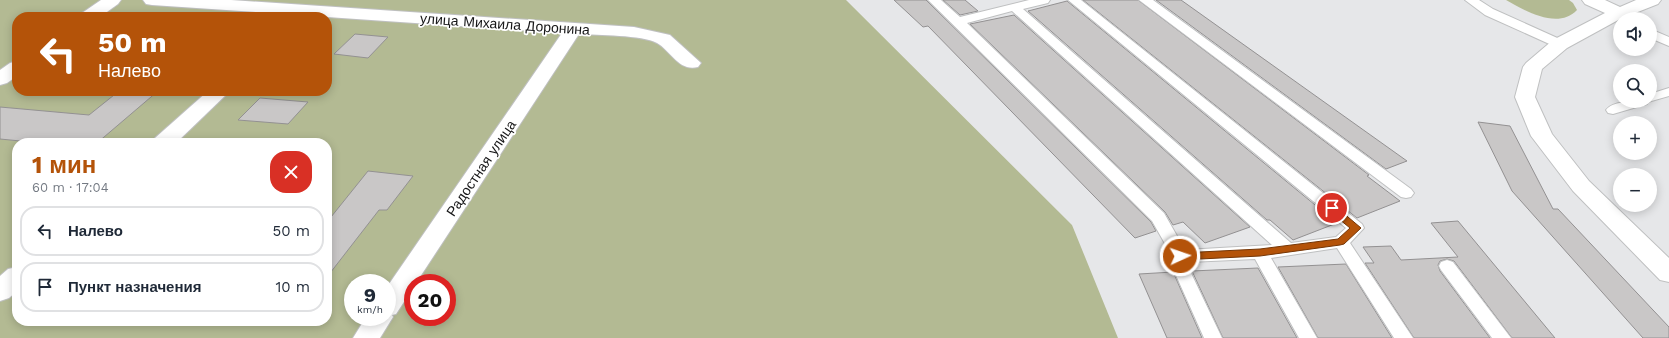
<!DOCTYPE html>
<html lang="ru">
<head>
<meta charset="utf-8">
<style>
  body { margin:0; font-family:"Work Sans",sans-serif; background:#f6f6f7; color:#1f2937; height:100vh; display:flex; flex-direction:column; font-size:15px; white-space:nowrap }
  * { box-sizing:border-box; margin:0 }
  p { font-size:13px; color:#747a83 }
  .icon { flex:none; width:22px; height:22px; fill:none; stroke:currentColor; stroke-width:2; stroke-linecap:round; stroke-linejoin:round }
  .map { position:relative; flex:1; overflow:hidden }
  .side { position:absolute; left:12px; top:138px; width:320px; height:188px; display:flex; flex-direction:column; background:#fff; border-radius:16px; box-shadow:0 2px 10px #0003 }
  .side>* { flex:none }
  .top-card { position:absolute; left:12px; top:12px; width:320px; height:84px; border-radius:16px; box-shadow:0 2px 10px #0003; background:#b45309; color:#fff; overflow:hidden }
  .buttons { position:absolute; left:1613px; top:12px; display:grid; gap:8px }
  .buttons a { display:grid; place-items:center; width:44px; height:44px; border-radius:50%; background:#fff; box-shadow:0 2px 10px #0003; font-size:20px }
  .speed { position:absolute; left:344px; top:274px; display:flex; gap:8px; font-size:20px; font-weight:700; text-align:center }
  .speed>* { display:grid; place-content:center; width:52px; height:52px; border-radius:50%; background:#fff; box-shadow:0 2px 10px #0003; line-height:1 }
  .speed small { font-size:10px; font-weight:400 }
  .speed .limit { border:6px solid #d22; background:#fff; color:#111 }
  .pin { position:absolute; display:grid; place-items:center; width:34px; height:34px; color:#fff; margin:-17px; border:2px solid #fff; border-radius:50%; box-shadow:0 1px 4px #0007 }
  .me { position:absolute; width:44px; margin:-22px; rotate:87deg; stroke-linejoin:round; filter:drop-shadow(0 0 3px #0008) }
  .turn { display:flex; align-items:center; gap:14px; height:84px; padding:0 20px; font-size:18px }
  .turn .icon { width:52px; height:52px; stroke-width:2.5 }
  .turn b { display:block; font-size:28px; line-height:34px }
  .round { display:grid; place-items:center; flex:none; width:42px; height:42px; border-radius:16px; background:#f6f6f7 }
  .summary { display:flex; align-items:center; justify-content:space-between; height:68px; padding:0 20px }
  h1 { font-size:24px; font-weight:700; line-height:30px; color:#b45309 }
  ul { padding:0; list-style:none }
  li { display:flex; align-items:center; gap:12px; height:50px; margin:0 8px 6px; padding:0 12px; border:2px solid #e0e1e3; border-radius:16px }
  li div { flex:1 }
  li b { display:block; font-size:15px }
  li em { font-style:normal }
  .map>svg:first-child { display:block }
  .green { fill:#b3ba93; fill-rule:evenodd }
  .building { fill:#c9c7c7; stroke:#939192 }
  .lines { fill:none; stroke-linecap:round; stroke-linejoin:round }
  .service-casing { stroke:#bfc0c1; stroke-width:2 }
  .minor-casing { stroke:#bfc0c1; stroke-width:2 }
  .tertiary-casing { stroke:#bfc0c1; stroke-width:2 }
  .service { fill:#fff; fill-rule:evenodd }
  .minor { fill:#fff; fill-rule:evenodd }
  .tertiary { fill:#fff; fill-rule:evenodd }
  .route { fill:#b45309; stroke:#753606 }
  .labels { text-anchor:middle; stroke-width:3.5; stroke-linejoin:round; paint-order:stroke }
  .street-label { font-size:14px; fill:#161617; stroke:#fff }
</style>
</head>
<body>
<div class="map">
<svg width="1669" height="338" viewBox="0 0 1669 338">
  <rect width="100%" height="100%" fill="#e6e7e9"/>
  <!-- green -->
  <g class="green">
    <path d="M0,0H846L1072,225L1118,338H0ZM17,17H327V91H17ZM17,143H327V321H17ZM353,283H387V317H353ZM413,283H447V317H413Z"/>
    <path d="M1506,0H1569L1573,3L1577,10C1558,30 1525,11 1506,0Z"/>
  </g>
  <!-- building -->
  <g class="building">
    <path d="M894,0H926L1151,222L1156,231L1135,238L928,26L923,27Z"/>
    <path d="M943,0H965L978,11L960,15Z"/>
    <path d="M1083,0H1138L1369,175L1367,176L1400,201L1357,218Z"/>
    <path d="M1156,0H1181L1407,161L1386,169Z"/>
    <path d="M1067,1L1337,223L1293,240L1270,220H1267L1028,11Z"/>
    <path d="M1014,15L1250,227L1205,243L1183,222L1173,225L1165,212L970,24Z"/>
    <path d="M355,34L388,37L368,58L334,54Z"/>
    <path d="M119,91H158L97,143H41L0,139V107L89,115Z"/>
    <path d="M260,98L308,102L288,124L238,120Z"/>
    <path d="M1478,122L1510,126L1553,209H1558L1669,327V338H1643L1512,191Z"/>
    <path d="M368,171L413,176L387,210H379L327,277V222Z"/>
    <path d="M1458,221L1555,338H1512L1454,261L1447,259L1440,261L1438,265L1440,271L1490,338H1414L1365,263H1374L1363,247L1391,246L1401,260L1458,257L1431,223Z"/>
    <path d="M1346,264L1392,338H1318L1278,267Z"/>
    <path d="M1258,268L1297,338H1223L1192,271Z"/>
    <path d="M1173,272L1174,274L1202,338H1167L1139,274Z"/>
  </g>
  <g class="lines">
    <!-- service casing -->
    <g class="service-casing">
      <g id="service">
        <path d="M928,0H941L960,17L1029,0H1050L1048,3L1023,9L1291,243L1336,237L1346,228L1068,0H1081L1362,224L1364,228L1350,243L1413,338H1394L1337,248L1271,258L1317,338H1299L1255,259L1189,262L1191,273L1222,338H1204L1175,273L1172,256L1152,221ZM1012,11L1272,245L1185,250L1164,213L967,23Z"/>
        <path d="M1139,0H1153L1411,189L1414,193L1411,197L1406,198L1401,197Z"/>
        <path d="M1465,0H1479L1493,9L1564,41L1566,44L1564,47H1556L1485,15Z"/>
        <path d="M1650,29L1669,37V46L1650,38Z"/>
        <path d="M1669,88V96L1648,102L1647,104L1613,114L1608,113L1606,110C1613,100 1639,101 1650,101V94Z"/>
        <path d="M1447,260L1453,262L1511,338H1492L1441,270L1439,266L1441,262Z"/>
      </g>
    </g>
    <!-- minor casing -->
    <g class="minor-casing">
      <g id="minor">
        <path d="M101,0H121L118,4L100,17H79L82,13Z"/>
        <path d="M143,0H231L634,27L670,35L701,63L698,67C679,72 671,51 657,43C642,35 598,35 579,34L416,283H413V288L396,314L392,315L393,317L380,338H353L366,317H387V287L562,33L152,5L146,4Z"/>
        <path d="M17,61V76L7,83L0,85V70L10,63Z"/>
        <path d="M208,91H230L176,143H152L155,138Z"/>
        <path d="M17,267V291L9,298L0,301V276L8,269Z"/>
      </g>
    </g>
    <!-- tertiary casing -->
    <g class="tertiary-casing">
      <path id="tertiary" d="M1582,0H1605L1620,7L1636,0H1661L1658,4L1620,19L1567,48L1542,69L1535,97L1552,134L1589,181L1669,258V282L1660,280L1573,191L1531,136L1515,97L1523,67L1526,63L1553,40L1605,13L1585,4Z"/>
    </g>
    <!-- service -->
    <use href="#service" class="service"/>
    <!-- minor -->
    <use href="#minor" class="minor"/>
    <!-- tertiary -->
    <use href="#tertiary" class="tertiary"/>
  </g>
  <!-- route -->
  <path class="route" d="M1332,205L1335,206L1361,228L1344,244L1340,245L1260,256L1180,260L1176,259L1175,256L1176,254L1180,253L1260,249L1338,239L1350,228L1328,210L1327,208L1328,206Z"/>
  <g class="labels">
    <!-- street labels -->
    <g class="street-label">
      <text transform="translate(505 24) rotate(4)" y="5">улица Михаила Доронина</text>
      <text transform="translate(481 168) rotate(-56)" y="5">Радостная улица</text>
    </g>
  </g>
</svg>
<div class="buttons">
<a><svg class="icon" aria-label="sound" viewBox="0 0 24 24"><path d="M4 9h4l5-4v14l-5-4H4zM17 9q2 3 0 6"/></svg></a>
<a><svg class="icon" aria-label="search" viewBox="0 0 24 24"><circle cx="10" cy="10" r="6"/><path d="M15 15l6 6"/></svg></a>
<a>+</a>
<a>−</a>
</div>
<div class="speed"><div>9<small>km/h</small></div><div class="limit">20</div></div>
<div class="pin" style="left:1332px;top:208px;background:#d93025"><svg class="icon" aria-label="arrive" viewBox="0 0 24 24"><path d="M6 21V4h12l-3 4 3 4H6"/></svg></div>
<svg class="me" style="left:1180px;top:256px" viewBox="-20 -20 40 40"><circle r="17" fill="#b45309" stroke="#fff" stroke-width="3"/><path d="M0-11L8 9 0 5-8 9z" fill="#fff"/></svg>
<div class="top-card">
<div class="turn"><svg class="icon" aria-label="left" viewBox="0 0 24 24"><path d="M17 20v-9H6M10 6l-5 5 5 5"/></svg><div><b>50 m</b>Налево</div></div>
</div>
<section class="side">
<div class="summary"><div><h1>1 мин</h1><p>60 m · 17:04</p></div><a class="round" style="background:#d93025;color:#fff"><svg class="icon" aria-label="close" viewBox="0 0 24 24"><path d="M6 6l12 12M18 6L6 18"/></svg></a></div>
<ul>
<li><svg class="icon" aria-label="left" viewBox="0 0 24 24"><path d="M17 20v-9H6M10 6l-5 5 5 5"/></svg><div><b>Налево</b></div><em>50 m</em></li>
<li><svg class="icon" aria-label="arrive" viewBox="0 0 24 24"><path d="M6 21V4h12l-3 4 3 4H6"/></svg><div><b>Пункт назначения</b></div><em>10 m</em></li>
</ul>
</section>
</div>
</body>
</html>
